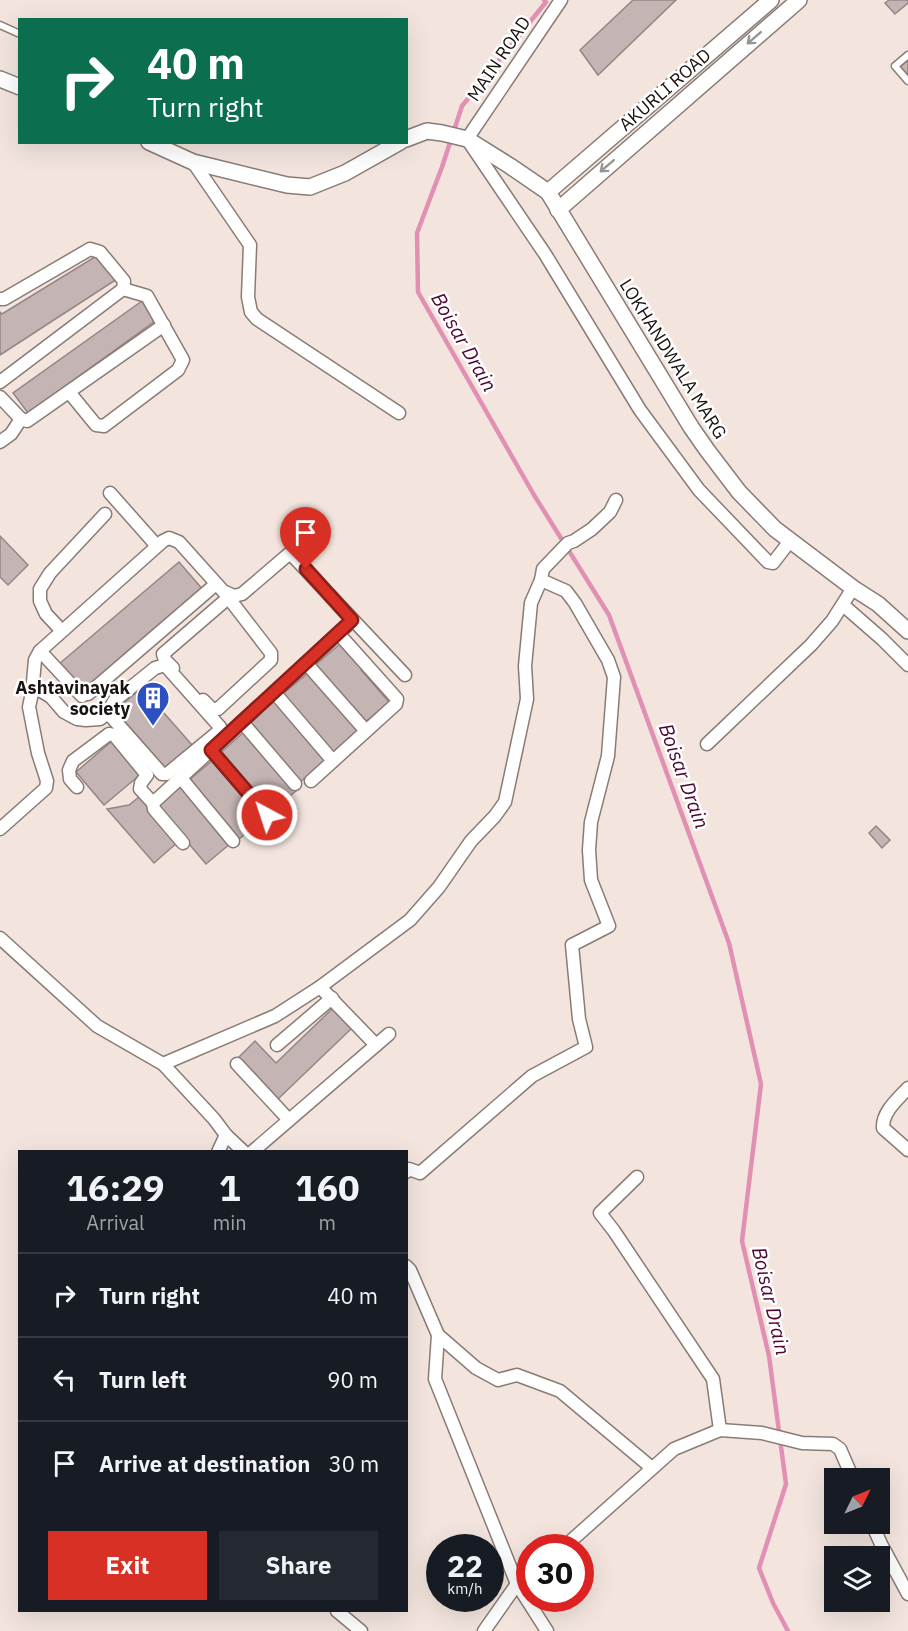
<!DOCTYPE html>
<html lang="en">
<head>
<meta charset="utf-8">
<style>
  body { margin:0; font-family:"IBM Plex Sans",sans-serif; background:#242831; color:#f1f3f6; height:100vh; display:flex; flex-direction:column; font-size:22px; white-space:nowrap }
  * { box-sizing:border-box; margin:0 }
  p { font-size:20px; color:#9ea1a6 }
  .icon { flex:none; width:33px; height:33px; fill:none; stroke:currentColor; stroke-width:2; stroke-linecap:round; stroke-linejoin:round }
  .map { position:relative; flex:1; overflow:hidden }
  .sheet { position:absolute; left:18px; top:1150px; width:390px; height:462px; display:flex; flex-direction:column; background:#171b24; border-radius:0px; box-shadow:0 6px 24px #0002 }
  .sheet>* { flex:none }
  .guide { position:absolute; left:18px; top:18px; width:390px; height:126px; border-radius:0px; box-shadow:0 6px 24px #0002; background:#0b6e4f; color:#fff; overflow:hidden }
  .needle { width:39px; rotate:47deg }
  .controls { position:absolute; left:824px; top:1468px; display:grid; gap:12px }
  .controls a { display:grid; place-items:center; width:66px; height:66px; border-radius:0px; background:#171b24; box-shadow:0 6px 24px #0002; font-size:30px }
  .speed { position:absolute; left:426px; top:1534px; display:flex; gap:12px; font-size:30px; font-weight:700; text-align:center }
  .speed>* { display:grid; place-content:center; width:78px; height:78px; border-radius:50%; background:#171b24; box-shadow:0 6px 24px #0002; line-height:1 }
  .speed small { font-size:15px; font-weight:400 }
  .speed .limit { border:9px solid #d22; background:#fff; color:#111 }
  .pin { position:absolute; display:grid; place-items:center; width:51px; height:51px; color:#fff; margin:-62px -26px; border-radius:50% 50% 50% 0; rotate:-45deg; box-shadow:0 0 6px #0007 }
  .pin .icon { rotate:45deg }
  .me { position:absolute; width:66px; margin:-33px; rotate:320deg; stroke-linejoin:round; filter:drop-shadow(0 0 4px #0008) }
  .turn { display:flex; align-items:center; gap:21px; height:126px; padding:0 30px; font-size:27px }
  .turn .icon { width:78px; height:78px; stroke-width:2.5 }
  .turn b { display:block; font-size:42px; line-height:51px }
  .eta { display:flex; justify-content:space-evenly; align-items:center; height:102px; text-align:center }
  .eta b { font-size:36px; font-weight:700; line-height:42px }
  .action { display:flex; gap:12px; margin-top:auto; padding:12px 30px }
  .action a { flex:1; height:69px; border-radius:0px; background:#d93025; color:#fff; font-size:24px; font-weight:700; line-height:69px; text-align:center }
  .action a+a { background:#242831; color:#f1f3f6 }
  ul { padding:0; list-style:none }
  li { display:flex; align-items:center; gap:18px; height:84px; padding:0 30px; border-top:2px solid #363941 }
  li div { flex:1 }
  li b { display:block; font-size:22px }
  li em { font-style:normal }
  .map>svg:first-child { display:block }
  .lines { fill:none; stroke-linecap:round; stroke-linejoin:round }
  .stream { stroke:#e18fb3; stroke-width:4.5 }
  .building { fill:#c4b4b4; stroke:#958685; stroke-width:1.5 }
  .service-casing { stroke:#887c75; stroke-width:9 }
  .minor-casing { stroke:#887c75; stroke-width:15 }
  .tertiary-casing { stroke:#887c75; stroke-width:18 }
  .service { stroke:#fff; stroke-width:6 }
  .minor { stroke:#fff; stroke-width:12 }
  .tertiary { stroke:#fff; stroke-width:15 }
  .oneway { stroke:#979594 }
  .route-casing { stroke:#8d1f18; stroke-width:15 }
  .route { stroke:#d93025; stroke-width:10 }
  .labels { text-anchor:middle; stroke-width:5; stroke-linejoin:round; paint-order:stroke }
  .street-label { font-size:18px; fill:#181311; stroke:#fff }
  .poi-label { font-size:18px; font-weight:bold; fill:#181311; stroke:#fff; text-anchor:end }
  .water-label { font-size:20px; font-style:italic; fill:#4e052f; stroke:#fff }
</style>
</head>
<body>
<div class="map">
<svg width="908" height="1631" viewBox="0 0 908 1631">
  <rect width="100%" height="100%" fill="#f3e5de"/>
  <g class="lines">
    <!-- stream -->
    <path class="stream" d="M544,0L546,2L462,106L442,167L417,233L418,292L534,495L609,615L729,943L761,1084L742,1241L769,1356L786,1484L759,1568L773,1603L788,1631"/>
  </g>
  <!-- building -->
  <g class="building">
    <path d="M633,0H676L598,75L580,50Z"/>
    <path d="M889,0H908V3L895,14L885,3Z"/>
    <path d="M908,60V75L900,67Z"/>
    <path d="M98,255L117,279L0,355V312L2,314Z"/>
    <path d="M142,301L155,321L28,413L13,393Z"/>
    <path d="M0,536L28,565L8,585L0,577Z"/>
    <path d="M179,562L204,591L84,693L59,664Z"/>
    <path d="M340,644L348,654L351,652L364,668L361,670L389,702L363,724L313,667Z"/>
    <path d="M309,672L360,732L334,754L283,694Z"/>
    <path d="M142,688L192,745L165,768L115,710Z"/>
    <path d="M276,699L327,759L299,783L248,723Z"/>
    <path d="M245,731L296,791L270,813L219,754Z"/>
    <path d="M113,740L141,774L104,805L76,772Z"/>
    <path d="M214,759L264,818L238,840L188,781Z"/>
    <path d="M182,785L231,843L206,864L157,806Z"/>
    <path d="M139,797L178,842L154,863L107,809L129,805Z"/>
    <path d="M876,826L890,840L882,848L869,833Z"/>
    <path d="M333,1008L352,1028L278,1099L238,1058L255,1041L276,1063Z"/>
  </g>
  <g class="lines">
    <!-- service casing -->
    <g class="service-casing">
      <g id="service">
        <path d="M0,25L20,34"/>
        <path d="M908,55L895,66L908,81"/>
      </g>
    </g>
    <!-- minor casing -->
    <g class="minor-casing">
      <g id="minor">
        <path d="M561,0L467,139L545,254L640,410L699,490L768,562L773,563L790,541"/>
        <path d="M193,162L250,245L248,297L251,312L257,319L399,413"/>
        <path d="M0,299H4L90,249L100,252L124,281L123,289L0,382"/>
        <path d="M69,392L96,425L104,426L178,370L183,360L147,296L123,289"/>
        <path d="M0,397L21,419L27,421L164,325"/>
        <path d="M0,442L11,434L21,419"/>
        <path d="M110,493L157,546"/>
        <path d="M843,605L882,639L908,665"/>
        <path d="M62,631L46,614L40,601V589L50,573L105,514"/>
        <path d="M40,651L82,696"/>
        <path d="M306,663L366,731"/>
        <path d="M173,668L165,660L163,654L228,598"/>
        <path d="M33,686L51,697L64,712L77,719L86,720L100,719L108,713L114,701L155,668L165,665L220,727L219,731L167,774H162L108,713"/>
        <path d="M274,692L333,761"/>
        <path d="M88,694L216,584"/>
        <path d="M203,700L212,709H218L271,660V653L224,592"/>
        <path d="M242,722L295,784"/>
        <path d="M707,744L811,645L832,621L853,588"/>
        <path d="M211,750L267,815"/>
        <path d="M181,778L233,841"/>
        <path d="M311,781L396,704L397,699L338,633"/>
        <path d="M77,787L70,779L69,770L73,761L109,734L114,735L147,775L141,783L140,789L153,803"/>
        <path d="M0,829L46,788L47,781L38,753L29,707L32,693L35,660L40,651L163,541L169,538L179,542L223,591L234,596L242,594L290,553L405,675"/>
        <path d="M183,843L154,809L153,803L353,620"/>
        <path d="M0,938L97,1026L163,1064L214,1119L226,1135L244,1152"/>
        <path d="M320,987L376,1045"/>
        <path d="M277,1045L332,998"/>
        <path d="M163,1064L275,1016L320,987L410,920L439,887L471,841L495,816L505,802L527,699L525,666L531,603L541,580L543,569L568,543L574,541L592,529L610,512L616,500"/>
        <path d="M237,1064L289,1120"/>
        <path d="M908,1088C898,1099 882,1112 883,1128L908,1150"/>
        <path d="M218,1152L226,1135"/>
        <path d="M252,1152L389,1034"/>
        <path d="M406,1172L409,1169L420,1173L532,1076L586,1047L579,1019L572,945L609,926L591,880L589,850L591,822L608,756L614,677L608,660L575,603L566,591L541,580"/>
        <path d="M637,1177L600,1213L614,1231L713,1379L720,1430"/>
        <path d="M406,1266L410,1270L438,1335L435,1379L517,1584L547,1631"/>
        <path d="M438,1335L476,1368L498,1380L517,1375L560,1391L652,1468"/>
        <path d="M872,1524L881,1544L908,1594"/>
        <path d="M563,1548L674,1449L720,1430L762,1433L802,1443L833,1444L840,1449L853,1479"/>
        <path d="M337,1611L361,1631"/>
        <path d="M484,1631L517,1584L530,1574"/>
      </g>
    </g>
    <!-- tertiary casing -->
    <g class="tertiary-casing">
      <g id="tertiary">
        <path d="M0,79L20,87"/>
        <path d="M406,139L427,131L442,133L467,139L510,166L548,192L691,427L707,450L739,492L775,529L853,588L878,604L908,631"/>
        <path d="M149,142L193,162L287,185L310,187L345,173L400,142"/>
        <path d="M548,192L771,0"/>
        <path d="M558,210L799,0"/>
      </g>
    </g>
    <!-- service -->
    <use href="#service" class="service"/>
    <!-- minor -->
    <use href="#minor" class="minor"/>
    <!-- tertiary -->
    <use href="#tertiary" class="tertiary"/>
  </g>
  <!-- one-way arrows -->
  <defs><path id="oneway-shaft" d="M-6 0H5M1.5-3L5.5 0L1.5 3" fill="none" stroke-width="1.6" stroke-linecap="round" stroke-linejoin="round" transform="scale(1.5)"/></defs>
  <g class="oneway">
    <use href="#oneway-shaft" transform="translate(754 38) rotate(139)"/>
    <use href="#oneway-shaft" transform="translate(607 166) rotate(139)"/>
  </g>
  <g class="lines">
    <!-- route casing -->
    <g class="route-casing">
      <path id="route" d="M267,815L211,750L352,620L306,569"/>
    </g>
    <!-- route -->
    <use href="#route" class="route"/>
  </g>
  <!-- icons -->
  <defs>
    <g id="building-pin" transform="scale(1.725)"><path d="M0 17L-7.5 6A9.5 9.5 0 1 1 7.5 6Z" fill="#2d50c0" stroke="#fff"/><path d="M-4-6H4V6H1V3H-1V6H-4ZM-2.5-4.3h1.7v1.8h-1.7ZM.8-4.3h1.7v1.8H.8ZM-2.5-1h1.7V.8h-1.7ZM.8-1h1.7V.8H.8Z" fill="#fff"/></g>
  </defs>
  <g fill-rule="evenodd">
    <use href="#building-pin" x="153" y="698"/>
  </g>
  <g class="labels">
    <!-- street labels -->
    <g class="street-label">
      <text transform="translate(499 59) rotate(-56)" y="6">MAIN ROAD</text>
      <text transform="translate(665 90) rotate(-41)" y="6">AKURLI ROAD</text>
      <text transform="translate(673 359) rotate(58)" y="6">LOKHANDWALA MARG</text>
    </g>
    <!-- poi labels -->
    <g class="poi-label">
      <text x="130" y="694">Ashtavinayak<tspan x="130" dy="21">society</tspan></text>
    </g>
    <!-- water labels -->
    <g class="water-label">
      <text transform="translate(464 342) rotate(60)" y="7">Boisar Drain</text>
      <text transform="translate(684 776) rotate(70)" y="7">Boisar Drain</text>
      <text transform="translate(771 1301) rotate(77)" y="7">Boisar Drain</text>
    </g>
  </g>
</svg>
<div class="controls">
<a><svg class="needle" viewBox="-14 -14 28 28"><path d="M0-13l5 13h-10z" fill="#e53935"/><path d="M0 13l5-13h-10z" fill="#9ea1a6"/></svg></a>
<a><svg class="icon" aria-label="layers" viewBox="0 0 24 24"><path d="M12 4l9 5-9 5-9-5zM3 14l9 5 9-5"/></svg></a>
</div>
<div class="speed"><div>22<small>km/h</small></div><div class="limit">30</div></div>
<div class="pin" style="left:306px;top:569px;background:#d93025"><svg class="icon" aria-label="arrive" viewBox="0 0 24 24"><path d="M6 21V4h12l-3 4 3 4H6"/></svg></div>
<svg class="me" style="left:267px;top:815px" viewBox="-20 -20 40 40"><circle r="17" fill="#d93025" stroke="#fff" stroke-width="3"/><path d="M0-11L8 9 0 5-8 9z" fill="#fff"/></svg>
<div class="guide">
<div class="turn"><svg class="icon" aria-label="right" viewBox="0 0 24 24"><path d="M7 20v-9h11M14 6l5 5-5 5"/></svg><div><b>40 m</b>Turn right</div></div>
</div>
<section class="sheet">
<div class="eta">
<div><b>16:29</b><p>Arrival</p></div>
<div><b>1</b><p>min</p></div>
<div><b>160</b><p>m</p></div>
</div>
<ul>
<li><svg class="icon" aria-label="right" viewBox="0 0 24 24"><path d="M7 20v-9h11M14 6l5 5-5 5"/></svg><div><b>Turn right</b></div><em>40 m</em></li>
<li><svg class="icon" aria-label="left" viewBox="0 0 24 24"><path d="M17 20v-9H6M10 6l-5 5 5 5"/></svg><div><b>Turn left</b></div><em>90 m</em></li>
<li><svg class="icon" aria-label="arrive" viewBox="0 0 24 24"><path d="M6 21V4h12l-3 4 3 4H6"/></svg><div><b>Arrive at destination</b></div><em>30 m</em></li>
</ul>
<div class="action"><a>Exit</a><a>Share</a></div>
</section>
</div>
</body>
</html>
